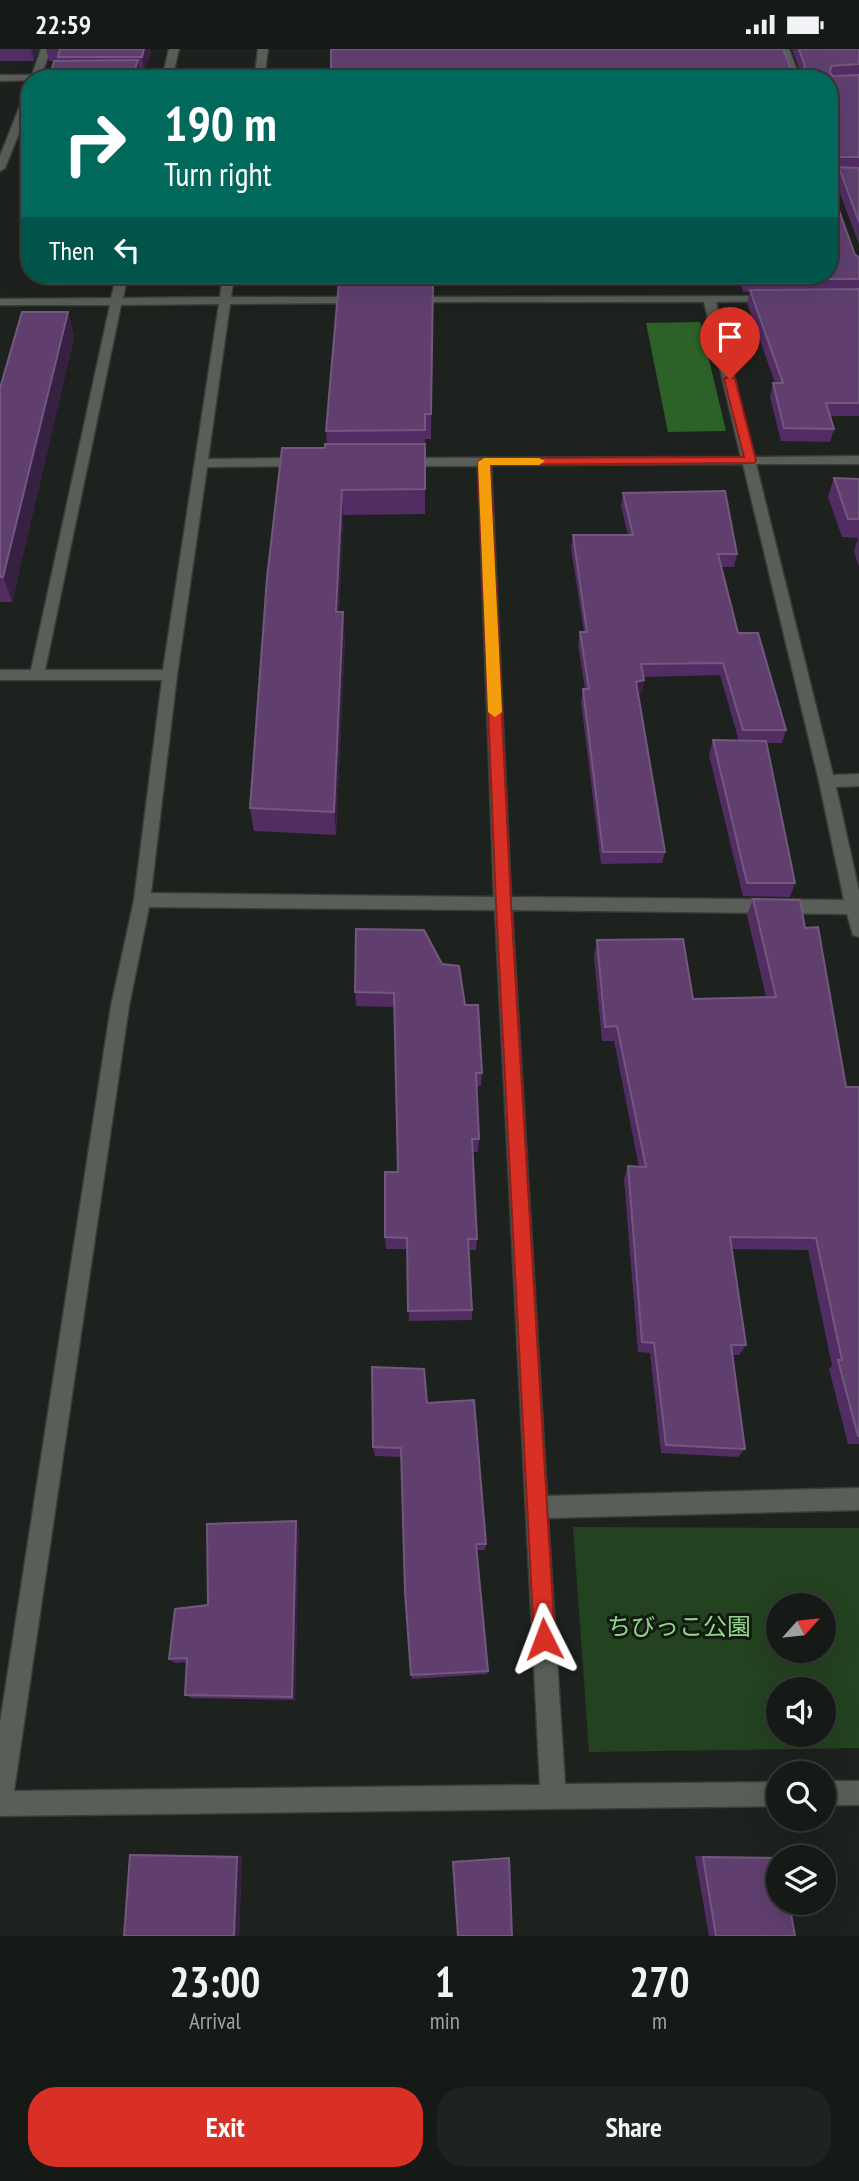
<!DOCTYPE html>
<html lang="en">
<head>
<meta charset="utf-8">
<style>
  body { margin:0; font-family:"PT Sans Narrow","Noto Sans JP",sans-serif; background:#1f231f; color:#f1f3f6; height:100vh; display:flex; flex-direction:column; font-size:26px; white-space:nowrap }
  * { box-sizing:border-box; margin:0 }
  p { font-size:23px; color:#9ea1a1 }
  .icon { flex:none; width:38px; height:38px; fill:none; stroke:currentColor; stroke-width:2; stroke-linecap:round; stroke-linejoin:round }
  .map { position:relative; height:1887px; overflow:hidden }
  .panel { display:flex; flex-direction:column; background:#161a16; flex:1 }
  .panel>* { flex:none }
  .top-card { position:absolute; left:21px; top:21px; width:817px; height:214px; border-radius:28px; box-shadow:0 7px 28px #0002,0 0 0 2px #353835; background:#00695c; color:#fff; overflow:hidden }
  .needle { width:46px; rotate:63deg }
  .fabs { position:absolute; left:766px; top:1544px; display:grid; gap:14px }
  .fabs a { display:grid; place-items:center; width:70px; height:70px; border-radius:50%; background:#161a16; box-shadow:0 7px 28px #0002,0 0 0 2px #353835; font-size:35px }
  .pin { position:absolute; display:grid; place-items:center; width:60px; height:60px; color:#fff; margin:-72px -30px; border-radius:50% 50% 50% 0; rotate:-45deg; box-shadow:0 0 7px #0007 }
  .pin .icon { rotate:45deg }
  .me { position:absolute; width:77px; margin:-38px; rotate:357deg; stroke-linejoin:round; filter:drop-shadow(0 0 5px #0008) }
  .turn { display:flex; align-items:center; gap:24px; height:147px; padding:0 28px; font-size:32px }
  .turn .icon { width:91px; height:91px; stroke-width:2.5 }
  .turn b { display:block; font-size:49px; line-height:60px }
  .then { display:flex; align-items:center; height:66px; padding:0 28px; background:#0003; gap:14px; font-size:26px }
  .eta { display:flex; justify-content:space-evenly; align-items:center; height:119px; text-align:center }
  .eta b { font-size:42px; font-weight:700; line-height:49px }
  .cta { display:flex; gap:14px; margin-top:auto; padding:14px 28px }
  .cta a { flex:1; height:80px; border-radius:28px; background:#d93025; color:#fff; font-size:28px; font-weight:700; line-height:80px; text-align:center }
  .cta a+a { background:#1f231f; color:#f1f3f6 }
  .status { display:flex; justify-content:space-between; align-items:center; height:49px; padding:0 35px; background:#161a16; direction:ltr }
  .status svg { height:19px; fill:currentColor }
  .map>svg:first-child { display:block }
  .green { fill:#234220; fill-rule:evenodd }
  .water { fill:#2c6228 }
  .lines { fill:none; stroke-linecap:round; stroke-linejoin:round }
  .minor-casing { stroke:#393c38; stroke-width:3 }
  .minor { fill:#595e58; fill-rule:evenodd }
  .wall { fill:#522d63 }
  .shaded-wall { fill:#372143 }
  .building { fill:#603f6f; stroke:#72577f; stroke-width:2 }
  .route { fill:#d93025; stroke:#8d1f18; stroke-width:2 }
  .slow { fill:#f59e0b }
  .labels { text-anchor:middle; stroke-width:6; stroke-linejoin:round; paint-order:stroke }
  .near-park-label { font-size:24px; fill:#8dd985; stroke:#151914 }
</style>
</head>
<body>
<div class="status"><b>22:59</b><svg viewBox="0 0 49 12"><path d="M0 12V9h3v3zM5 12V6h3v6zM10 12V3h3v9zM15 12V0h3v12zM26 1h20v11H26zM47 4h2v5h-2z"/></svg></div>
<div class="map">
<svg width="859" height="1887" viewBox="0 0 859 1887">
  <rect width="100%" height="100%" fill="#1e221e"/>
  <!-- green -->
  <path class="green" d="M573,1478L859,1479V1699L589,1703ZM779,1556H824V1601H779ZM779,1640H824V1685H779Z"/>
  <!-- water -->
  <path class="water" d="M700,273L726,382L668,383L646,274Z"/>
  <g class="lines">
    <!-- minor casing -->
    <g class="minor-casing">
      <g id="minor">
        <path d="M41,0H51L41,26H74L78,30L0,32V26H32Z"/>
        <path d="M169,0H179L173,25H255L258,0H268L264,30L114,28L119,25H163Z"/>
        <path d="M779,0H789L800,30H790Z"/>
        <path d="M30,41V57L5,119L0,122V107L25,44Z"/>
        <path d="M117,226H128L123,249L220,248L223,226H234L231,248H359L365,251L359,254L230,255L208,410L303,409L309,413L303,417L207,418L177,626L151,844L494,848L478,417H401L395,413L401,409L741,408L704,253H411L407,252V248L776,247V251L772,252L716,253L754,408L859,407V415H756L833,726L859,725V737L836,738L859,842V888L853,886L847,865L512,861L547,1447L859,1439V1461L548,1469L565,1735L779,1733V1757L0,1767V1674L111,957L134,851L162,631H0V621H31L110,256H0V250L111,249ZM219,255L163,621H45L121,256ZM743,415L819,732L844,851L511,848L491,416ZM149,858L495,861L540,1736L14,1742L129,957Z"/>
        <rect x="824" y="1732" width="35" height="24"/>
      </g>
    </g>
    <!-- minor -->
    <use href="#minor" class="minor"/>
  </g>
  <!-- wall -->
  <g class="wall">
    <path d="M0,0H39L34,12H0Z"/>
    <path d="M46,0H151V3L144,23H140L141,30H51L50,27L54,12H49Z"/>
    <path d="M792,0H859V195L837,137L831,134V139L855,206L859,208V367H830L834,380L830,393L781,392L770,348L773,334H775L747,254L750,243H743L738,226H830L791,20H799Z"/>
    <path d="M433,226L431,390H425V465L343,466L339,563L345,587L336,786L254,782L250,759L325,399L327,395L326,382Z"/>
    <path d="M68,263L74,288L12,553H0V339Z"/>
    <path d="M834,429L859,430V518L854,502L858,489L842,488L828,448Z"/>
    <path d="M623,444L737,505L734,518H721L738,584L786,681L782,694H766L795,834L790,848L743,847L709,706L713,691L739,692L720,626L644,628V631L642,644L638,645L665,803L662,814L601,815L581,652L583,640H585L578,596L580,583H584L571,499L573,486H628L621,457Z"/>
    <path d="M753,850L805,879L846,1038H859V1395H848L829,1320L832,1317L808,1201L731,1200L746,1296L739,1306H733L745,1400L738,1408L661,1404L650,1304L638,1303L624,1130L628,1117L639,1118L614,992H602L594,907L597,891L693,950L766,948L747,866Z"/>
    <path d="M356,880L465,956L482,1024L481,1037H476L479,1090L478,1103H472L477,1190L476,1201H469L472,1261V1271L409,1272L407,1200H386L385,1188L398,1123L395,958L356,957L355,943Z"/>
    <path d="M427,1354L486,1495L485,1501H477L488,1622L487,1625L412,1630L405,1543L401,1408L375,1407L373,1398Z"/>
    <path d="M299,1479L295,1651L192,1649L185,1646L187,1613L175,1614L169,1610L208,1556Z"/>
    <path d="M139,1805L242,1807L239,1887L130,1806Z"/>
    <path d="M695,1807L779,1809L795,1887H709Z"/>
  </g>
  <!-- shaded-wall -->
  <g class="shaded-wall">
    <path d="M31,0H39L34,12Z"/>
    <path d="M144,0H151V3L144,23L142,8Z"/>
    <path d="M138,11L141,30H134L133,26Z"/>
    <path d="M68,263L74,288L12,553L3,528Z"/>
    <path d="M342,441L343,466L338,587L336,563Z"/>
    <path d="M343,563L345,587L336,786L334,763Z"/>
    <path d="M644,631L642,644L634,646L636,633Z"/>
    <path d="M296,1472L299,1479L295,1651L292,1648Z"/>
    <path d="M242,1807L239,1887H234L237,1808Z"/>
  </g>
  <!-- building -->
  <g class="building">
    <path d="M60,0H144L142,8H58Z"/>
    <path d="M331,0H783L791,20H803L805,17L799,0H859V15L831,17L830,24L833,27L859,26V108H833L831,110V118L859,119V173L841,124L831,120V139L855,206L859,208V230H746L745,226H830V30H331Z"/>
    <path d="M138,11L133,26L50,27L54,12Z"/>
    <path d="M341,226H433V231L340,232Z"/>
    <path d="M433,231L431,365H425V381L326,382L339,232Z"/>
    <path d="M859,240V354H826L834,380L784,379L773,334H783L750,241Z"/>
    <path d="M22,263H68L3,528H0V339Z"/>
    <path d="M325,395H425V440L342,441L336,563H343L334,763L250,759L267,529L282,399H325Z"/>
    <path d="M834,429L859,430V470H848Z"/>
    <path d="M725,442L737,505H718L738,584H758L786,681H743L723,614L641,615L644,631L636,633L665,803H603L583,640H589L580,583H587L573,486H633L623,444Z"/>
    <path d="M713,691L766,692L795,834H747Z"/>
    <path d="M753,850L800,851L805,879L818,878L846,1038H859V1387H858L838,1311H842L816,1189L730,1188L746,1296H731L745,1400L666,1396L654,1294L642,1293L628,1117L646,1118L617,977L605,978L597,891L683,890L693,950L776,948Z"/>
    <path d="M356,880L424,881L442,915L459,917L465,956H478L482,1024H476L479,1090H472L477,1190H468L472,1261L408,1262L407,1189L385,1188V1123H398L394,944L355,943Z"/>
    <path d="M372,1318L424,1320L427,1354L474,1351L486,1495H476L488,1622L411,1626L405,1543L401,1399L373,1398Z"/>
    <path d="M296,1472L292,1648L185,1646L187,1609L169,1610L175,1560L208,1556L207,1475Z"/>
    <path d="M130,1806L237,1808L234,1887H124Z"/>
    <path d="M703,1808L779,1809V1853H789L795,1887H716Z"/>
    <path d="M509,1809L512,1887H458L453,1813Z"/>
  </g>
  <!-- route -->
  <path class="route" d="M730,327L735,330L756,411L754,414L490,416L511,855L555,1590L552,1597L544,1600L537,1597L534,1590L496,855L478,413L484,409L744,408L724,330Z"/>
  <!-- slow -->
  <path class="slow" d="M484,409H539L545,412L539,416H490L502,663L495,668L488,663L478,413Z"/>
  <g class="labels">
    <!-- near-park labels -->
    <g class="near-park-label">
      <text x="679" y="1586">ちびっこ公園</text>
    </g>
  </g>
</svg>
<div class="fabs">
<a><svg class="needle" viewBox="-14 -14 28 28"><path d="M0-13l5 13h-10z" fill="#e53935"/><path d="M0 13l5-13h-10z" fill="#9ea1a1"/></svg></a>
<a><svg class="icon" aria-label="sound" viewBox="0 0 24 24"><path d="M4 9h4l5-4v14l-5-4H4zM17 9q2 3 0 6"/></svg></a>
<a><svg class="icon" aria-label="search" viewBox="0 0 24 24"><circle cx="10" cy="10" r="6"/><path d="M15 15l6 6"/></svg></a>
<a><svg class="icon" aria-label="layers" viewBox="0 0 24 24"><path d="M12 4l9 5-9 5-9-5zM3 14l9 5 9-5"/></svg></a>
</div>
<div class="pin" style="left:730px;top:330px;background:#d93025"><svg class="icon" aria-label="arrive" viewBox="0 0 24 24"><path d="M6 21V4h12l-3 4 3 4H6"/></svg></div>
<svg class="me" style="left:544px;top:1590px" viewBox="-20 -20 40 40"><path d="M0-17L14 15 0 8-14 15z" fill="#d93025" stroke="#fff" stroke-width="4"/></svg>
<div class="top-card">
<div class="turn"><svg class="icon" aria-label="right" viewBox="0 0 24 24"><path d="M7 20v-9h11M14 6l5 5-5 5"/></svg><div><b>190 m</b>Turn right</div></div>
<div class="then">Then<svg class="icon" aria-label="left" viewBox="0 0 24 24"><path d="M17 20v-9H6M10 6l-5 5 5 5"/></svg></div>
</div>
</div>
<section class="panel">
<div class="eta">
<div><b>23:00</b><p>Arrival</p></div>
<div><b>1</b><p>min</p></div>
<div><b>270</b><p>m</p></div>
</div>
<div class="cta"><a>Exit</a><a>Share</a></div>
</section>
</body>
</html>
